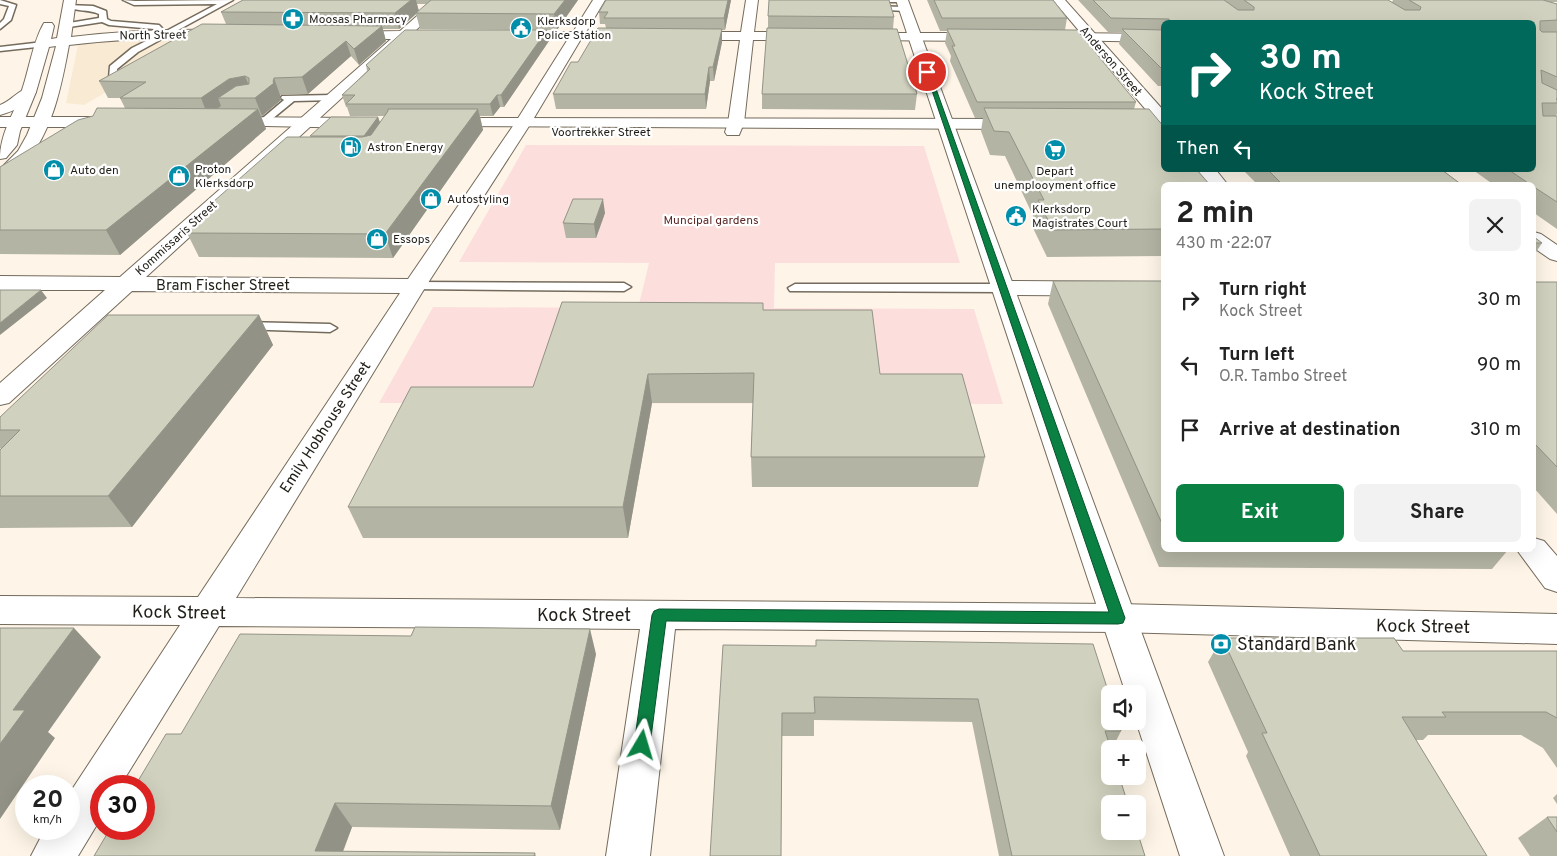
<!DOCTYPE html>
<html lang="en">
<head>
<meta charset="utf-8">
<style>
  body { margin:0; font-family:Overpass,sans-serif; background:#f2f2f2; color:#222; height:100vh; display:flex; flex-direction:column; font-size:19px; white-space:nowrap }
  * { box-sizing:border-box; margin:0 }
  p { font-size:16px; color:#767676 }
  .icon { flex:none; width:28px; height:28px; fill:none; stroke:currentColor; stroke-width:2; stroke-linecap:round; stroke-linejoin:round }
  .map { position:relative; flex:1; overflow:hidden }
  .details { position:absolute; left:1161px; top:182px; width:375px; height:370px; display:flex; flex-direction:column; background:#fff; border-radius:8px; box-shadow:0 5px 20px #0002 }
  .details>* { flex:none }
  .top-card { position:absolute; left:1161px; top:20px; width:375px; height:152px; border-radius:8px; box-shadow:0 5px 20px #0002; background:#00695c; color:#fff; overflow:hidden }
  .buttons { position:absolute; left:1101px; top:685px; display:grid; gap:10px }
  .buttons a { display:grid; place-items:center; width:45px; height:45px; border-radius:8px; background:#fff; box-shadow:0 5px 20px #0002; font-size:25px }
  .speed { position:absolute; left:15px; top:775px; display:flex; gap:10px; font-size:25px; font-weight:700; text-align:center }
  .speed>* { display:grid; place-content:center; width:65px; height:65px; border-radius:50%; background:#fff; box-shadow:0 5px 20px #0002; line-height:1 }
  .speed small { font-size:12px; font-weight:400 }
  .speed .limit { border:8px solid #d22; background:#fff; color:#111 }
  .pin { position:absolute; display:grid; place-items:center; width:42px; height:42px; color:#fff; margin:-21px; border:2px solid #fff; border-radius:50%; box-shadow:0 1px 5px #0007 }
  .me { position:absolute; width:55px; margin:-28px; rotate:7deg; stroke-linejoin:round; filter:drop-shadow(0 0 4px #0008) }
  .turn { display:flex; align-items:center; gap:18px; height:105px; padding:0 15px; font-size:22px }
  .turn .icon { width:65px; height:65px; stroke-width:2.5 }
  .turn b { display:block; font-size:35px; line-height:42px }
  .then { display:flex; align-items:center; height:48px; padding:0 15px; background:#0003; gap:10px; font-size:19px }
  .round { display:grid; place-items:center; flex:none; width:52px; height:52px; border-radius:8px; background:#f2f2f2 }
  .overview { display:flex; align-items:center; justify-content:space-between; height:85px; padding:0 15px }
  h1 { font-size:30px; font-weight:700; line-height:38px }
  .action { display:flex; gap:10px; margin-top:auto; padding:10px 15px }
  .action a { flex:1; height:58px; border-radius:8px; background:#0b8043; color:#fff; font-size:20px; font-weight:700; line-height:58px; text-align:center }
  .action a+a { background:#f2f2f2; color:#222 }
  ul { padding:0; list-style:none }
  li { display:flex; align-items:center; gap:15px; height:65px; padding:0 15px }
  li div { flex:1 }
  li b { display:block; font-size:19px }
  li em { font-style:normal }
  .map>svg:first-child { display:block }
  .built { fill:#f9ead3 }
  .green { fill:#fcdfdc }
  .lines { fill:none; stroke-linecap:round; stroke-linejoin:round }
  .service-casing { stroke:#746b5c; stroke-width:3 }
  .minor-casing { stroke:#746b5c; stroke-width:2 }
  .tertiary-casing { stroke:#746b5c; stroke-width:2 }
  .primary-casing { stroke:#746b5c; stroke-width:2 }
  .service { fill:#fff; fill-rule:evenodd }
  .minor { fill:#fff; fill-rule:evenodd }
  .tertiary { fill:#fff; fill-rule:evenodd }
  .primary { fill:#fff; fill-rule:evenodd }
  .wall { fill:#b4b4a4; fill-rule:evenodd }
  .shaded-wall { fill:#929286 }
  .building { fill:#d1d1bf; stroke:#929286 }
  .route { fill:#0b8043; stroke:#07532c }
  .labels { text-anchor:middle; stroke-width:4.5; stroke-linejoin:round; paint-order:stroke }
  .far-poi-label { font-size:12px; fill:#211e18; stroke:#fff; text-anchor:start }
  .far-street-label { font-size:12px; fill:#211e18; stroke:#fff }
  .far-park-label { font-size:12px; fill:#5d2927; stroke:#fff }
  .street-label { font-size:15px; fill:#211e18; stroke:#fff }
  .near-street-label { font-size:18px; fill:#211e18; stroke:#fff }
  .near-poi-label { font-size:18px; fill:#211e18; stroke:#fff; text-anchor:start }
</style>
</head>
<body>
<div class="map">
<svg width="1557" height="856" viewBox="0 0 1557 856">
  <rect width="100%" height="100%" fill="#fef5e8"/>
  <!-- built -->
  <path class="built" d="M200,37L84,105L66,103L78,45L126,38Z"/>
  <!-- green -->
  <path class="green" d="M526,145L924,146L960,263H775L774,308L974,309L1003,404L379,403L433,307L638,308L649,263L459,262Z"/>
  <g class="lines">
    <!-- service casing -->
    <g class="service-casing">
      <g id="service">
        <path d="M0,0L16,5L11,20L0,29V23L4,19L9,6L0,4Z"/>
        <path d="M123,0L135,1L233,0L138,52L117,69V75L128,73L132,76L131,78L113,81L109,78L110,66L132,48L156,36L150,34L154,29L109,25L102,22L63,28V24L99,18V14C89,9 75,12 66,6L67,5L93,6L106,11L107,19L111,21L159,25L162,28L157,36L217,4L134,5Z"/>
        <path d="M864,0H905L902,2H867Z"/>
        <path d="M870,6L905,7L909,9L905,11L868,9V7Z"/>
        <path d="M43,42L47,44L46,46L0,51V47Z"/>
        <path d="M333,95L337,98L336,100L294,101L266,124H260L258,122L284,100L281,98L282,96Z"/>
        <path d="M415,282L624,283L631,287L624,291L410,289L408,286Z"/>
        <path d="M795,284H1003L1010,288L1003,292L790,291L788,288Z"/>
        <path d="M242,322L330,324L337,328L330,332L237,329L235,326Z"/>
      </g>
    </g>
    <!-- minor casing -->
    <g class="minor-casing">
      <g id="minor">
        <path d="M64,0H76L71,37C121,31 170,29 221,30L227,34L221,38C170,37 120,39 69,45C61,89 51,139 18,171C12,177 8,182 0,184V169L18,151L27,135L42,98L56,46L49,47L36,92L20,131L17,145L6,158L0,159C0,133 14,114 22,90C29,70 33,41 44,23H52L54,26L51,39L57,38Z"/>
        <path d="M435,0H448L415,31L441,32L442,35L441,38L406,39L146,277L408,279L515,123L568,39H511L505,35L506,32H573L593,0H605L586,32H631L637,36L631,40L581,39L531,123L426,286L236,598L1118,604L1557,614V644L1118,632L675,629L650,856H606L640,629L219,626L120,786H101V818L78,856H31L45,829H69V794L180,625L0,624V596L198,597L400,293L132,291L9,403L0,405V383L105,290H0V276L120,277L391,39H346L340,35L341,32L400,31Z"/>
        <path d="M746,0H758L754,32H803L809,36L803,40H753L744,123L739,135H727L725,132L728,123L740,40H684L678,36L684,32H741Z"/>
        <path d="M861,33H983L989,37L983,41L856,40L855,37Z"/>
        <path d="M1061,33L1164,34V42L1056,40L1055,37Z"/>
        <path d="M1534,232L1541,234L1557,245V261L1550,259L1534,248Z"/>
        <path d="M1003,281L1164,282V296L1003,295L995,293L992,288L995,283Z"/>
      </g>
    </g>
    <!-- tertiary casing -->
    <g class="tertiary-casing">
      <g id="tertiary">
        <path d="M29,88L34,89L36,92C27,104 15,111 0,115V105C11,101 18,90 29,88Z"/>
        <path d="M0,117H111L117,119L119,122L117,125L111,127H0Z"/>
        <path d="M226,117L361,118L367,120L369,123L367,126L361,128L220,125L218,122L220,119Z"/>
        <path d="M444,118L1018,119L1024,121L1026,124L1024,127L1018,129L438,126L436,123L438,120Z"/>
      </g>
    </g>
    <!-- primary casing -->
    <g class="primary-casing">
      <g id="primary">
        <path d="M896,0H908L1224,856H1180L1136,721H1138V694H1126Z"/>
        <path d="M1053,0H1065L1164,111V126L1158,124Z"/>
        <path d="M1197,170H1216L1228,185H1209Z"/>
        <path d="M1534,538L1544,541L1557,556V592L1545,588L1517,550H1534Z"/>
      </g>
    </g>
    <!-- service -->
    <use href="#service" class="service"/>
    <!-- minor -->
    <use href="#minor" class="minor"/>
    <!-- tertiary -->
    <use href="#tertiary" class="tertiary"/>
    <!-- primary -->
    <use href="#primary" class="primary"/>
  </g>
  <!-- wall -->
  <g class="wall">
    <path d="M243,0H578L557,30L420,29L416,14L399,29H383L386,41L359,65L351,56L308,94L280,95V97L281,100L262,116H261L266,129L120,255L0,254V167L125,108L120,98H108L99,81L226,24L221,12ZM417,4H426L419,11Z"/>
    <path d="M606,0H731L725,30H722V42L714,81H710L706,109H556L553,94L606,28L605,24H600L599,12Z"/>
    <path d="M927,0H1053L1067,18L1065,30L1136,102L1134,109L1164,185V256L1047,257L1032,226L1034,218L1005,156L990,155L981,131L983,118H975L950,61L951,56L945,43L947,31H940Z"/>
    <path d="M1078,0H1388L1392,2L1393,0H1557V2H1551L1557,4V114L1556,116H1557V229L1534,213V185H1494L1473,170H1534V22H1164V86H1158L1119,44L1122,32H1108Z"/>
    <path d="M768,16L894,17L893,29L917,94L915,110L762,109V94L768,28Z"/>
    <path d="M547,30L549,41L504,107H500L493,116H480L483,130L393,258L199,257L187,233L208,214L205,209L311,137L310,136L378,117L380,122L385,116H350L347,107H346L342,95L367,71L366,65Z"/>
    <path d="M1243,170H1442L1462,185H1258Z"/>
    <path d="M605,213L596,238H566L563,223Z"/>
    <path d="M1534,237L1542,243L1534,255Z"/>
    <path d="M1053,281H1164V550H1508L1492,569L1159,567L1048,304Z"/>
    <path d="M1534,282H1557V514L1534,488Z"/>
    <path d="M763,310L880,374L985,457L978,487H752L751,457L753,403H652L628,538H363L348,507L533,387Z"/>
    <path d="M259,315L273,345L132,527L0,528V450L1,449L0,448V417Z"/>
    <path d="M1222,638L1403,651H1557V768L1543,748L1521,735H1428L1423,740H1416L1487,856H1290L1246,756L1248,752L1208,662Z"/>
    <path d="M816,640L1121,731L1112,749H1110L1145,856H999L972,722L814,720V736H782L710,856L816,646Z"/>
    <path d="M596,654L560,830L352,827L343,852L535,853L536,856H94L181,734Z"/>
    <path d="M1557,794V804L1553,798Z"/>
    <path d="M1547,817H1557V856H1530L1518,838Z"/>
  </g>
  <!-- shaded-wall -->
  <g class="shaded-wall">
    <path d="M411,0H416L419,12L416,13V14L399,29L395,13Z"/>
    <path d="M565,0H578L557,30L554,14Z"/>
    <path d="M728,0H731L725,30L724,18Z"/>
    <path d="M382,26L386,41L359,65L354,49Z"/>
    <path d="M722,29V42L714,81L713,67Z"/>
    <path d="M547,30L549,41L504,107L501,95Z"/>
    <path d="M346,41L351,56L308,94L302,77Z"/>
    <path d="M709,67L710,81L706,109L705,94Z"/>
    <path d="M245,76L252,93L218,98L221,106L208,116L201,98L229,79Z"/>
    <path d="M274,78L280,95V97L281,100L262,116L255,98L273,82Z"/>
    <path d="M497,95L500,107L493,116L490,104Z"/>
    <path d="M258,109L266,129L120,255L106,230Z"/>
    <path d="M478,109L483,130L393,258L385,234Z"/>
    <path d="M378,117L382,130L368,149L364,136Z"/>
    <path d="M603,199L605,213L596,238L594,224Z"/>
    <path d="M41,290L47,298L0,335V323Z"/>
    <path d="M259,315L273,345L132,527L108,496Z"/>
    <path d="M648,374L652,403L628,538L623,507Z"/>
    <path d="M74,628L101,657L48,732L55,738L0,819V744L13,710Z"/>
    <path d="M590,629L596,654L560,830L551,806Z"/>
    <path d="M335,803L352,827L341,856L315,851Z"/>
  </g>
  <!-- building -->
  <g class="building">
    <path d="M243,0H411L395,13L221,12Z"/>
    <path d="M431,0H565L554,14L416,13Z"/>
    <path d="M606,0H728L724,18H604L608,12H599Z"/>
    <path d="M769,0H889L894,17L768,16Z"/>
    <path d="M934,0H1053L1067,18H942Z"/>
    <path d="M1093,0H1224L1238,10H1254V7L1244,0H1388L1405,10H1420L1421,7L1409,0H1543L1557,4V20L1540,21V30L1542,32H1557V77L1541,70L1542,83L1557,90V99H1556H1557V103H1542L1543,116H1557V202L1534,187V185H1531L1509,170H1534V22H1170L1169,19L1111,18Z"/>
    <path d="M202,24L382,26L354,49L346,41L302,77L274,78L273,82L274,83L255,98H218L236,86L249,84V78L245,76L229,79L201,98H120L146,82L99,81Z"/>
    <path d="M598,28L722,29L713,67H709L705,94H553L571,62H578Z"/>
    <path d="M767,28L897,29L917,94H762Z"/>
    <path d="M947,29L1077,30L1136,102H977L952,46H955Z"/>
    <path d="M1122,29L1164,30V70H1163Z"/>
    <path d="M405,30H547L501,95H497L490,104H346L355,95H342L370,69L366,65Z"/>
    <path d="M97,108L258,109L106,230H0V167L78,120L93,116Z"/>
    <path d="M984,108L1149,109L1164,127V170H1197L1210,185H1164V229L1053,230L1038,200H1044L1009,132L994,131Z"/>
    <path d="M388,109H478L385,234L187,233L213,209H205L287,137H362L371,135L388,111Z"/>
    <path d="M331,117H378L364,136H310Z"/>
    <path d="M1268,170H1442L1462,185H1283Z"/>
    <path d="M573,199H603L594,224L563,223Z"/>
    <path d="M1534,237L1542,243H1534Z"/>
    <path d="M1053,281H1164V528Z"/>
    <path d="M1534,282H1557V467L1534,443Z"/>
    <path d="M0,290H41L0,323Z"/>
    <path d="M562,302L763,303V310H872L880,374H962L985,457H751L754,373L648,374L623,507H348L411,387H533Z"/>
    <path d="M108,315H259L108,496H0V450L20,430H0V417Z"/>
    <path d="M415,627L590,629L551,806L335,803L315,851L535,853L534,856H94L110,829H144V786H135L166,734H181L240,634L411,636Z"/>
    <path d="M0,628H74L13,710H25L0,744Z"/>
    <path d="M1222,638H1394L1403,651H1557V718L1546,712H1442L1446,717H1402L1487,856H1320L1262,733H1267Z"/>
    <path d="M816,640L1093,644L1110,697V721H1118L1121,731H1105L1111,749L1110,776H1119L1128,804H1110V831H1137L1145,856H1012L978,699L814,697L815,713H782L781,856H710L723,645L816,646Z"/>
    <path d="M1547,817H1557V832Z"/>
  </g>
  <!-- route -->
  <path class="route" d="M925,70L930,72L1125,618L1123,623L1118,624L666,621L650,745L648,750L642,753L636,750L634,745L652,615L654,611L659,609L1109,612Z"/>
  <!-- icons -->
  <defs>
    <g id="pharmacy-disc" transform="scale(1.125)"><circle r="9.5" fill="#008eaa" stroke="#fff"/><path d="M-2-6h4v4h4v4h-4v4h-4v-4h-4v-4h4Z" fill="#fff"/></g>
    <g id="civic-disc" transform="scale(1.125)"><circle r="9.5" fill="#008eaa" stroke="#fff"/><path d="M-.6-6.5H3V-4.5H.6V-3L4-1V1h2V6H-6V1h2V-1L-.6-3ZM-1.2 2.5V6h2.4V2.5Z" fill="#fff"/></g>
    <g id="fuel-disc" transform="scale(1.125)"><circle r="9.5" fill="#008eaa" stroke="#fff"/><path d="M-5.5-6h7V0h2V4h1.3V-2.5L3-4.5l.8-.8L6-3V5H2.5V1h-1V6h-7ZM-4.2-4.7v3.2H.2V-4.7Z" fill="#fff"/></g>
    <g id="supermarket-disc" transform="scale(1.125)"><circle r="9.5" fill="#008eaa" stroke="#fff"/><path d="M-6-5.5h2.5l.6 2H6L4.5 2H-2.5L-4.4-4H-6ZM-1.5 3.2a1.3 1.3 0 1 0 .1 0ZM3 3.2a1.3 1.3 0 1 0 .1 0Z" fill="#fff"/></g>
    <g id="shop-disc" transform="scale(1.125)"><circle r="9.5" fill="#008eaa" stroke="#fff"/><path d="M-5-2.5h2.3a2.7 3.5 0 0 1 5.4 0H5L5.5 6h-11ZM-1.5-2.5h3a1.5 2.3 0 0 0-3 0Z" fill="#fff"/></g>
    <g id="bank-disc" transform="scale(1.125)"><circle r="9.5" fill="#008eaa" stroke="#fff"/><path d="M-6-4H6V4H-6ZM0-2.3a2.3 2.3 0 1 0 0 4.6a2.3 2.3 0 1 0 0-4.6Z" fill="#fff"/></g>
  </defs>
  <g fill-rule="evenodd">
    <use href="#pharmacy-disc" x="293" y="19"/>
    <use href="#civic-disc" x="521" y="28"/>
    <use href="#fuel-disc" x="351" y="147"/>
    <use href="#supermarket-disc" x="1055" y="150"/>
    <use href="#shop-disc" x="54" y="170"/>
    <use href="#shop-disc" x="179" y="176"/>
    <use href="#shop-disc" x="431" y="199"/>
    <use href="#civic-disc" x="1016" y="216"/>
    <use href="#shop-disc" x="377" y="239"/>
    <use href="#bank-disc" x="1221" y="644"/>
  </g>
  <g class="labels">
    <!-- far-poi labels -->
    <g class="far-poi-label">
      <text x="309" y="23">Moosas Pharmacy</text>
      <text x="537" y="25">Klerksdorp<tspan x="537" dy="14">Police Station</tspan></text>
      <text x="367" y="151">Astron Energy</text>
      <text x="195" y="173">Proton<tspan x="195" dy="14">Klerksdorp</tspan></text>
      <text x="70" y="174">Auto den</text>
      <text x="1055" y="175" text-anchor="middle">Depart<tspan x="1055" dy="14">unemplooyment office</tspan></text>
      <text x="447" y="203">Autostyling</text>
      <text x="1032" y="213">Klerksdorp<tspan x="1032" dy="14">Magistrates Court</tspan></text>
      <text x="393" y="243">Essops</text>
    </g>
    <!-- far-street labels -->
    <g class="far-street-label">
      <text transform="translate(153 35) rotate(-1)" y="4">North Street</text>
      <text transform="translate(1111 61) rotate(49)" y="4">Anderson Street</text>
      <text x="601" y="136">Voortrekker Street</text>
      <text transform="translate(176 238) rotate(-42)" y="4">Kommissaris Street</text>
    </g>
    <!-- far-park labels -->
    <g class="far-park-label">
      <text x="711" y="224">Muncipal gardens</text>
    </g>
    <!-- street labels -->
    <g class="street-label">
      <text x="223" y="290">Bram Fischer Street</text>
      <text transform="translate(325 427) rotate(-57)" y="5">Emily Hobhouse Street</text>
    </g>
    <!-- near-street labels -->
    <g class="near-street-label">
      <text transform="translate(179 612) rotate(1)" y="6">Kock Street</text>
      <text x="584" y="621">Kock Street</text>
      <text transform="translate(1423 626) rotate(1)" y="6">Kock Street</text>
    </g>
    <!-- near-poi labels -->
    <g class="near-poi-label">
      <text x="1237" y="650">Standard Bank</text>
    </g>
  </g>
</svg>
<div class="buttons">
<a><svg class="icon" aria-label="sound" viewBox="0 0 24 24"><path d="M4 9h4l5-4v14l-5-4H4zM17 9q2 3 0 6"/></svg></a>
<a>+</a>
<a>−</a>
</div>
<div class="speed"><div>20<small>km/h</small></div><div class="limit">30</div></div>
<div class="pin" style="left:927px;top:72px;background:#d93025"><svg class="icon" aria-label="arrive" viewBox="0 0 24 24"><path d="M6 21V4h12l-3 4 3 4H6"/></svg></div>
<svg class="me" style="left:642px;top:745px" viewBox="-20 -20 40 40"><path d="M0-17L14 15 0 8-14 15z" fill="#0b8043" stroke="#fff" stroke-width="4"/></svg>
<div class="top-card">
<div class="turn"><svg class="icon" aria-label="right" viewBox="0 0 24 24"><path d="M7 20v-9h11M14 6l5 5-5 5"/></svg><div><b>30 m</b>Kock Street</div></div>
<div class="then">Then<svg class="icon" aria-label="left" viewBox="0 0 24 24"><path d="M17 20v-9H6M10 6l-5 5 5 5"/></svg></div>
</div>
<section class="details">
<div class="overview"><div><h1>2 min</h1><p>430 m · 22:07</p></div><a class="round"><svg class="icon" aria-label="close" viewBox="0 0 24 24"><path d="M6 6l12 12M18 6L6 18"/></svg></a></div>
<ul>
<li><svg class="icon" aria-label="right" viewBox="0 0 24 24"><path d="M7 20v-9h11M14 6l5 5-5 5"/></svg><div><b>Turn right</b><p>Kock Street</p></div><em>30 m</em></li>
<li><svg class="icon" aria-label="left" viewBox="0 0 24 24"><path d="M17 20v-9H6M10 6l-5 5 5 5"/></svg><div><b>Turn left</b><p>O.R. Tambo Street</p></div><em>90 m</em></li>
<li><svg class="icon" aria-label="arrive" viewBox="0 0 24 24"><path d="M6 21V4h12l-3 4 3 4H6"/></svg><div><b>Arrive at destination</b></div><em>310 m</em></li>
</ul>
<div class="action"><a>Exit</a><a>Share</a></div>
</section>
</div>
</body>
</html>
